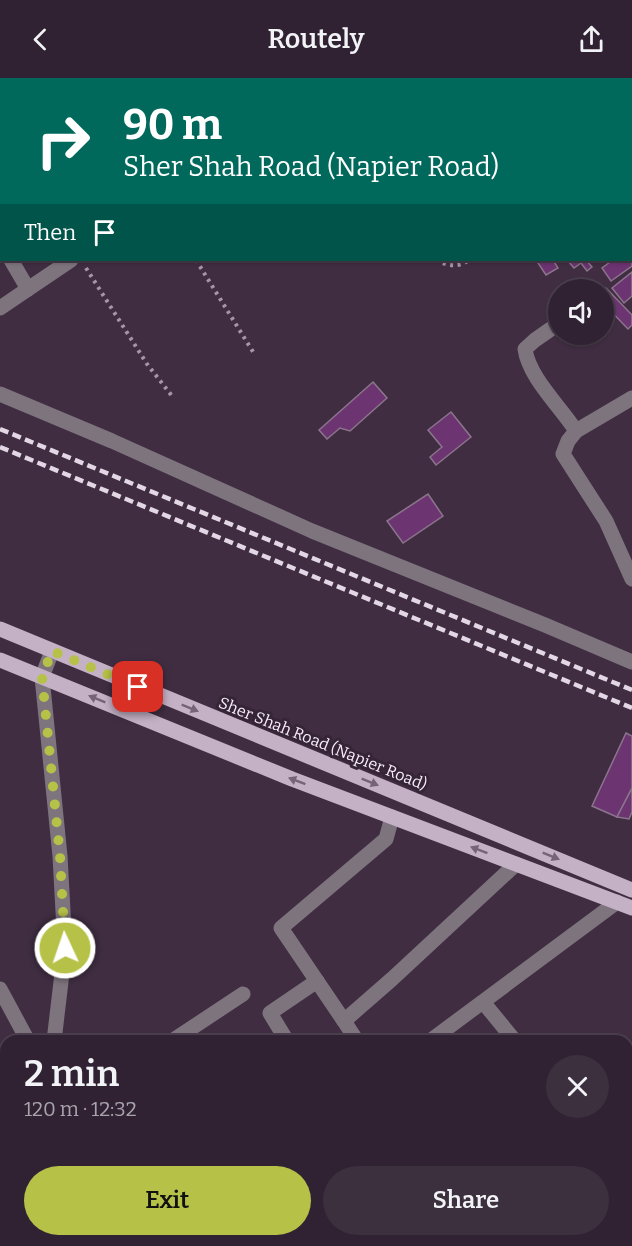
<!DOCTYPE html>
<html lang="en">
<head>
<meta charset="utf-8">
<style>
  body { margin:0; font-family:Bitter,serif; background:#3c2f3e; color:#f1f3f6; height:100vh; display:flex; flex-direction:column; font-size:22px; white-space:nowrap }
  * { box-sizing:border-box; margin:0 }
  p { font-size:20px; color:#a8a4ac }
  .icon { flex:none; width:33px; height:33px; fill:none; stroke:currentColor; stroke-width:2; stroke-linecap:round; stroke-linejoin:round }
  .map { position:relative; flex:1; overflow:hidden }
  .drawer { position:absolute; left:0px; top:957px; width:633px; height:212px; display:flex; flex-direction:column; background:#302232; border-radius:18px 18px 0 0; box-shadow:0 2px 4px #0004,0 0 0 2px #4b3f4d }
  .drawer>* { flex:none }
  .hud { position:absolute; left:0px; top:0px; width:633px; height:183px; box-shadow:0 2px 4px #0004,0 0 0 2px #4b3f4d; background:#00695c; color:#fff; overflow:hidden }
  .tools { position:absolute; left:548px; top:201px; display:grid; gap:12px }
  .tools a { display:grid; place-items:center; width:66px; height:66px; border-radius:50%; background:#302232; box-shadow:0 2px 4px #0004,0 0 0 2px #4b3f4d; font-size:30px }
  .pin { position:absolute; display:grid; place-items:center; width:51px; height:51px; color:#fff; margin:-26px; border-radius:12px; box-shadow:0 3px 9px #0006 }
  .me { position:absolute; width:66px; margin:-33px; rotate:357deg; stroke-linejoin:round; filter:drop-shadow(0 0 4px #0008) }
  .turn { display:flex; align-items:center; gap:21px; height:126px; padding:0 24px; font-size:27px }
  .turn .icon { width:78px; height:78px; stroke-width:2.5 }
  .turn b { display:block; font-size:42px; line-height:51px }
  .then { display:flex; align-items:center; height:57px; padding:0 24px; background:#0003; gap:12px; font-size:22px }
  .round { display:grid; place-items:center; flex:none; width:63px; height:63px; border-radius:32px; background:#3c2f3e }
  .overview { display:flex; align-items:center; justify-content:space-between; height:102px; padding:0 24px }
  h1 { font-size:36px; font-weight:600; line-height:45px }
  .cta { display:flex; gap:12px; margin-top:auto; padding:12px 24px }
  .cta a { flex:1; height:69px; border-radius:36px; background:#b6c148; color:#111; font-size:24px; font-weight:600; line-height:69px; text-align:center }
  .cta a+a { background:#3c2f3e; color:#f1f3f6 }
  header { display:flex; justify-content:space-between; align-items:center; height:78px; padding:0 24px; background:#302232; font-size:27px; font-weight:600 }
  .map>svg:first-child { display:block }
  .building { fill:#6c3471; stroke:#8b758c; stroke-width:1.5 }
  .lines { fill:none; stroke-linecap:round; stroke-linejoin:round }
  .path { stroke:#a596a7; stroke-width:4; stroke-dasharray:3 4.5; stroke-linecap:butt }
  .minor { stroke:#7e747e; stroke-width:15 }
  .major { stroke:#c5b1c6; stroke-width:15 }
  .rail { stroke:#e4d7e5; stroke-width:4.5; stroke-dasharray:9 4.5; stroke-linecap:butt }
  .oneway { fill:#766377 }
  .route { stroke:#b6c148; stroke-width:10; stroke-dasharray:0 18 }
  .labels { text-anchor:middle; stroke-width:6; stroke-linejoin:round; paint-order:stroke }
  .street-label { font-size:16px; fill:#f9edfa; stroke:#362437 }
</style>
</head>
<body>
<header><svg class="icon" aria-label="back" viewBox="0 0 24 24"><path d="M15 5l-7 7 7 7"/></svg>Routely<svg class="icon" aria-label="share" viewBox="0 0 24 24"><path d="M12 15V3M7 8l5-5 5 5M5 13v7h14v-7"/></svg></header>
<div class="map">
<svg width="632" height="1168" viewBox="0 0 632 1168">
  <rect width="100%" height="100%" fill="#402d42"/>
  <!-- building -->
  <g class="building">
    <path d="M632,181V188L611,203L602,190L613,182Z"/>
    <path d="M536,182H553L558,190L546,197Z"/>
    <path d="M569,182H586L592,189L587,193L581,185L574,190L568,183Z"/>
    <path d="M632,194V218L624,225L612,210Z"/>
    <path d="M606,210L632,237V247L628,251L603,225V213Z"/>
    <path d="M373,304L387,320L350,353L340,350L327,361L319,352Z"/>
    <path d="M451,334L471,359L436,387L430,379L442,369L428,352Z"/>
    <path d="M428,416L443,438L403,465L387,443Z"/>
    <path d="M626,655L632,658V710L617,739L592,728Z"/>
    <path d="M632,710V734L629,741L617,739Z"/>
  </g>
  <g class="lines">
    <!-- path -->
    <g class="path">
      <path d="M77,0L78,2"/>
      <path d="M429,0L430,2"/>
      <path d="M0,48L2,50"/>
      <path d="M0,70L2,64"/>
      <path d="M196,182L255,277"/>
      <path d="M436,182C447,188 459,190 469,182"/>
      <path d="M86,190L147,286L172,318"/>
    </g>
    <!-- minor -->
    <g class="minor">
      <path d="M0,161L2,164"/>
      <path d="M28,211L71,182"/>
      <path d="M0,230L28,211L11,182"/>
      <path d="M558,246L535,262L525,271C529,300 561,329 576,353L568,363L563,376L606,443L632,501"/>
      <path d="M0,316L112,363L312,453L545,547L632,584"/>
      <path d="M576,353L632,320"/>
      <path d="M52,573L42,599L60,778L65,870L54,963"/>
      <path d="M0,911L28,963"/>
      <path d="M483,924L515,963"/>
      <path d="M344,943L281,850L386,761L392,739"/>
      <path d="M172,963L243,916"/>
      <path d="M287,963L270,935L317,903"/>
      <path d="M357,963L344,943L392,901L516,786"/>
      <path d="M430,963L617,824"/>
      <path d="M627,1117L632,1125"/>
      <path d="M0,1122L6,1108"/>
      <path d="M136,1162L140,1168"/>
      <path d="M268,1162L272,1168"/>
      <path d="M108,1168L117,1162"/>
      <path d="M489,1168L492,1166"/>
    </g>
    <!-- major -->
    <g class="major">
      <path d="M0,551L632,812"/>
      <path d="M0,582L292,701L632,830"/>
    </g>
    <!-- rail -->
    <g class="rail">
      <path d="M0,351L632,612"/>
      <path d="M0,369L632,630"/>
    </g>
  </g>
  <!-- one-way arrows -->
  <defs><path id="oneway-solid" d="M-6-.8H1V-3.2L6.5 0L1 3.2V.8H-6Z" transform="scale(1.5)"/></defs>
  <g class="oneway">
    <use href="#oneway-solid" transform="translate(97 621) rotate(-158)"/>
    <use href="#oneway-solid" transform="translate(190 630) rotate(22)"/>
    <use href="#oneway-solid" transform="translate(297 703) rotate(-159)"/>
    <use href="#oneway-solid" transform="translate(370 704) rotate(22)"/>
    <use href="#oneway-solid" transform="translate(479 772) rotate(-159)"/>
    <use href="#oneway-solid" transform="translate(551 778) rotate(22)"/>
  </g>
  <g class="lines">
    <!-- route -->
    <path class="route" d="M65,870L60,778L42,599L52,573L138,609"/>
  </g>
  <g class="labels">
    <!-- street labels -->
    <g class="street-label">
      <text transform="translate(323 665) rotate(22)" y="6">Sher Shah Road (Napier Road)</text>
    </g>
  </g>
</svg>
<div class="tools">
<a><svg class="icon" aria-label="sound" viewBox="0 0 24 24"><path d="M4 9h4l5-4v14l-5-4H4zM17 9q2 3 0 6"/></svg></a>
</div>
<div class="pin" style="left:138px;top:609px;background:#d93025"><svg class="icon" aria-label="arrive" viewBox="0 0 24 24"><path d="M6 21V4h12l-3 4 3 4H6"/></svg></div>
<svg class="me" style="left:65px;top:870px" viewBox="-20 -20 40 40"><circle r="17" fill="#b6c148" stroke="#fff" stroke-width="3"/><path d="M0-11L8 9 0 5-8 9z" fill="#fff"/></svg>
<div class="hud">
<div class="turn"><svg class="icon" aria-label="right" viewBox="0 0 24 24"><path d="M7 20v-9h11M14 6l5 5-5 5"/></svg><div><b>90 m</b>Sher Shah Road (Napier Road)</div></div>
<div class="then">Then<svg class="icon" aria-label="arrive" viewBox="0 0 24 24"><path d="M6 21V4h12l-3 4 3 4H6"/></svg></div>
</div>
<section class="drawer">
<div class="overview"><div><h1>2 min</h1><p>120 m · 12:32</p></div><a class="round"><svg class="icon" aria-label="close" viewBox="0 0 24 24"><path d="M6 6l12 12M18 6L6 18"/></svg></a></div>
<div class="cta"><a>Exit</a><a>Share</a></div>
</section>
</div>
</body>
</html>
